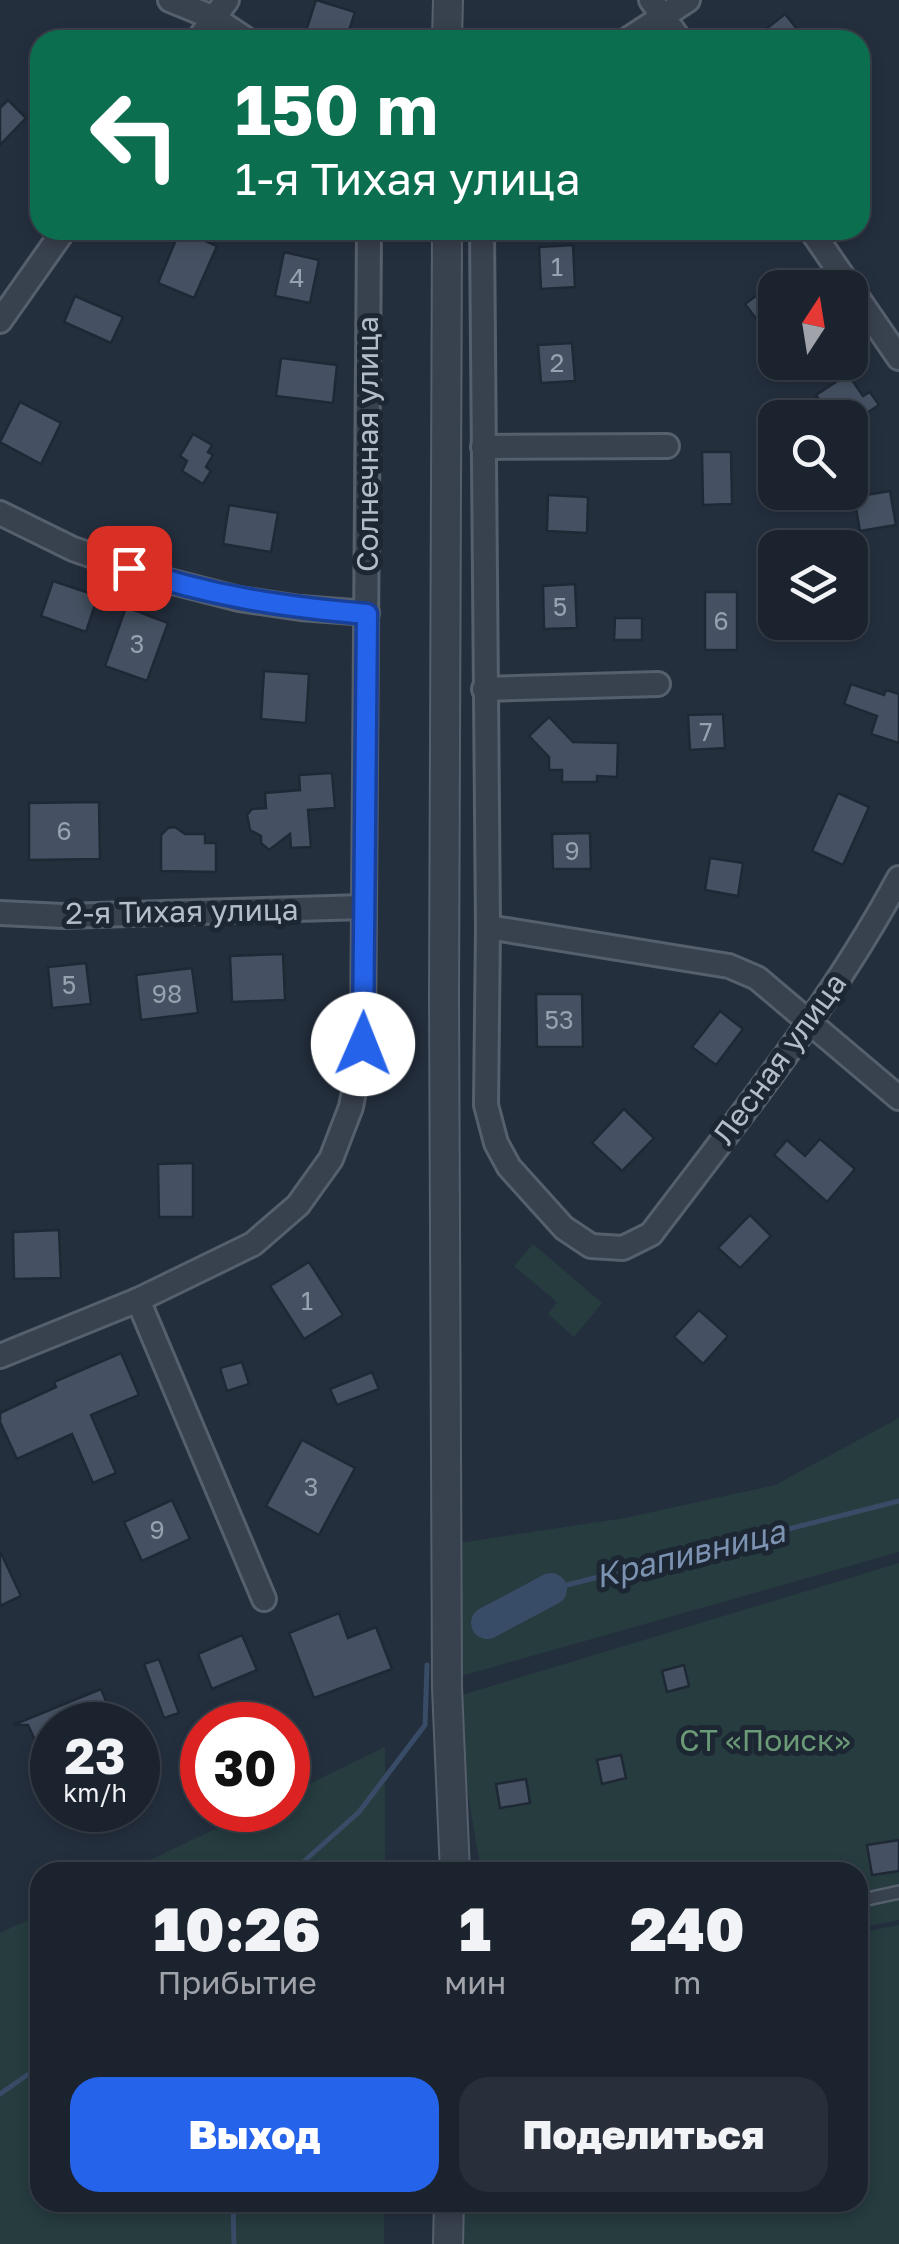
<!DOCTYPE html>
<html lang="ru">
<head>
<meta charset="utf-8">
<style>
  body { margin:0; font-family:"Golos Text",sans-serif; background:#282f3a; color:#f1f3f6; height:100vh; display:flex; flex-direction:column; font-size:38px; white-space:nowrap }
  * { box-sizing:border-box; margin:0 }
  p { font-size:32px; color:#a0a4aa }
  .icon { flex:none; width:55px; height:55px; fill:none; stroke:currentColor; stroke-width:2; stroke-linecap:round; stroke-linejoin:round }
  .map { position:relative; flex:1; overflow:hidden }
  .drawer { position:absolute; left:30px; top:1862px; width:838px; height:350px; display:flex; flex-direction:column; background:#1b232e; border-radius:30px; box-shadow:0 5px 15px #0003,0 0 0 2px #39404a }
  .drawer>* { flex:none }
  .guide { position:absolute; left:30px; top:30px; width:840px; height:210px; border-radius:30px; box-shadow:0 5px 15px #0003,0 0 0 2px #39404a; background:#0b6e4f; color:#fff; overflow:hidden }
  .needle { width:65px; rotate:12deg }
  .tools { position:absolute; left:758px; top:270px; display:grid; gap:20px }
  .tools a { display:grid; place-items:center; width:110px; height:110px; border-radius:20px; background:#1b232e; box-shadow:0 5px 15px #0003,0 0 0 2px #39404a; font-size:50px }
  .speed { position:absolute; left:30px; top:1702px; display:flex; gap:20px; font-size:50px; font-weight:700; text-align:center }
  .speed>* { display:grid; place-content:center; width:130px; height:130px; border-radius:50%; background:#1b232e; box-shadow:0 5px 15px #0003,0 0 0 2px #39404a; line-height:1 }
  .speed small { font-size:25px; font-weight:400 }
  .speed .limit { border:15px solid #d22; background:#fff; color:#111 }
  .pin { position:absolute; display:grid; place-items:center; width:85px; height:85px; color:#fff; margin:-42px; border-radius:20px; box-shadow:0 5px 15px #0006 }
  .me { position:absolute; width:110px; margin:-55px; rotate:1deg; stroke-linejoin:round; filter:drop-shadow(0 0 8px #0008) }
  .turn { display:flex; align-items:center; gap:35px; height:210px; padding:0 40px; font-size:45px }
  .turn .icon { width:130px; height:130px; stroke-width:2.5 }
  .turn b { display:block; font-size:70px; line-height:85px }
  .eta { display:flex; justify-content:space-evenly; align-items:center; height:170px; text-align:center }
  .eta b { font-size:60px; font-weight:800; line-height:70px }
  .action { display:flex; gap:20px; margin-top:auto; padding:20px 40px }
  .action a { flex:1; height:115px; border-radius:30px; background:#2563eb; color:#fff; font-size:40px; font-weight:800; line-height:115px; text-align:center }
  .action a+a { background:#282f3a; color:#f1f3f6 }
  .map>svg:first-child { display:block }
  .green { fill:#263c3f }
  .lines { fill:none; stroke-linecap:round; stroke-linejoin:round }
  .stream { stroke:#394c67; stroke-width:5 }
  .river { stroke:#394c67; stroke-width:32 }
  .building { fill:#455162; stroke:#1f2835; stroke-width:2.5 }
  .service-casing { stroke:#565f6c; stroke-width:16 }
  .minor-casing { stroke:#565f6c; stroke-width:28 }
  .tertiary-casing { stroke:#565f6c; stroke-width:32 }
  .service { stroke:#38414e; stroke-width:11 }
  .minor { stroke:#38414e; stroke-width:22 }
  .tertiary { stroke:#38414e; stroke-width:28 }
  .route-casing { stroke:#184099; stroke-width:25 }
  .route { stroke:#2563eb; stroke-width:18 }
  .labels { text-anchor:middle; stroke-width:10; stroke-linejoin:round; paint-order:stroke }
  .number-label { font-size:25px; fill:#98a1af }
  .street-label { font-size:30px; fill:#b4bcc9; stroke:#1d2633 }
  .park-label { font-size:30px; fill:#6b9a76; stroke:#1d2633 }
  .water-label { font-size:32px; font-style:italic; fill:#7c92b1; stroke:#1d2633 }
</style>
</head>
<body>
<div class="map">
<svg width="899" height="2244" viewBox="0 0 899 2244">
  <rect width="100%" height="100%" fill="#242f3e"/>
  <!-- green -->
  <g class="green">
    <path d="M533,1244L602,1303L574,1337L548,1314L557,1302L514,1266Z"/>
    <path d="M899,1418V1552L461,1676L459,1543L625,1518L775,1485Z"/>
    <path d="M899,1563V1920L858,1928V1872H481L452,1698Z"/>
    <path d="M385,1747V1872H125L255,1810H288V1794Z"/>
    <path d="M40,1914V2202L384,2203V2244H0V1933Z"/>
    <path d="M899,1925V2244H463V2203L858,2202V1933Z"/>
  </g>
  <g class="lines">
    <!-- stream -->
    <g class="stream">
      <path d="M551,1589L899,1501"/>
      <path d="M292,1872L359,1812L425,1725L427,1665"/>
      <path d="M0,2094L40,2066"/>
      <path d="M233,2202L234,2244"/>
    </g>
    <!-- river -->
    <path class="river" d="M487,1623L551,1589"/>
  </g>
  <!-- building -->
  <g class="building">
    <path d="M316,0L355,12L346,40H303Z"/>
    <path d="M785,14L806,40H752Z"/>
    <path d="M8,100L26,118L0,145V108Z"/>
    <path d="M180,230L217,246L194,298L158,283Z"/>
    <path d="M573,245L575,287L541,289L539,247Z"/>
    <path d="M284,252L319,260L310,303L275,296Z"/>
    <path d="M775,282V343L745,304Z"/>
    <path d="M75,296L123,317L111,343L64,322Z"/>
    <path d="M572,343L575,381L541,383L538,345Z"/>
    <path d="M281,358L337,365L333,403L276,396Z"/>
    <path d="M848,374L863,396L870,392L879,405L850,424V418H831L816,395Z"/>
    <path d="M20,402L61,423L41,464L0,442Z"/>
    <path d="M193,434L212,445L208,452L213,455L206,467L211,471L203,484L182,471L187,461L180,456Z"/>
    <path d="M702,452H731L732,504L703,505Z"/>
    <path d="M890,491L896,525L860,531L854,497Z"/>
    <path d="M548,495L588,497L587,533L547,531Z"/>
    <path d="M229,505L278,513L271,552L223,544Z"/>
    <path d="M53,581L98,596L86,632L41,616Z"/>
    <path d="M575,584L577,628L544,629L543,586Z"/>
    <rect x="705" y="592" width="32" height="58"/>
    <path d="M126,607L168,623L147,681L105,666Z"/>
    <path d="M615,618H642V640H614Z"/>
    <path d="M264,671L309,674L306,723L261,719Z"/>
    <path d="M851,684L884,695L886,690L899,694V743L871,734L877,716L844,704Z"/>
    <path d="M723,714L725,748L690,750L688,715Z"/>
    <path d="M549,717L573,742L618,743L617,777L597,776V782H562V770H549V757L529,736Z"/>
    <path d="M332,773L335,808L308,810L311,847L291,848L290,834L269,850L261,843V836L250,830L247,815L252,809L266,808L265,793L300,790L299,775Z"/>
    <path d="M838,793L869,807L843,865L812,851Z"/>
    <path d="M99,802L100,859L29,860V803Z"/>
    <path d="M175,827L185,834H205V843H216V872L161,871V835L168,828Z"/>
    <path d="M590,833L591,869H553L552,834Z"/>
    <path d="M710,858L743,863L738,896L705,890Z"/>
    <path d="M283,954L285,1000L232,1002L230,956Z"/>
    <path d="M86,963L91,1004L52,1008L48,967Z"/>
    <path d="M192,968L198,1013L141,1020L136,975Z"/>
    <path d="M536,994H582L583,1047H537Z"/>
    <path d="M720,1011L743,1029L716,1065L692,1047Z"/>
    <path d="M624,1109L654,1138L622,1171L592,1143Z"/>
    <path d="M820,1139L855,1169L827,1202L774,1155L787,1140L805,1156Z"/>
    <path d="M193,1163V1217H159L158,1164Z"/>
    <path d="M750,1215L771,1236L740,1268L718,1248Z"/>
    <path d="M59,1230L61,1278L14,1279L13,1232Z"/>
    <path d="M309,1262L343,1315L304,1339L270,1286Z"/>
    <path d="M699,1310L728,1336L703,1364L674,1337Z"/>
    <path d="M121,1353L139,1395L91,1415L116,1473L93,1483L72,1434L17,1459L0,1422V1413L56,1387L54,1382Z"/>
    <path d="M242,1362L249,1384L227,1391L220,1368Z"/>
    <path d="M372,1372L379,1389L337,1405L330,1389Z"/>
    <path d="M302,1440L355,1468L319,1535L266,1506Z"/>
    <path d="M172,1500L190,1539L142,1561L124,1522Z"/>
    <path d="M0,1551L21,1596L0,1606Z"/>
    <path d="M339,1613L348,1638L376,1627L392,1669L314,1698L289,1633Z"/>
    <path d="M242,1635L257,1670L212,1689L198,1654Z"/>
    <path d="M159,1659L179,1713L164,1718L144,1664Z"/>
    <path d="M684,1665L689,1686L667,1692L662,1671Z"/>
    <path d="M101,1689L116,1725H52V1743L39,1749L28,1725H13Z"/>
    <path d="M621,1755L626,1778L602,1784L597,1760Z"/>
    <path d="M526,1779L530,1803L500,1808L496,1784Z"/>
    <path d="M899,1840V1871L872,1875L867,1845Z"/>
  </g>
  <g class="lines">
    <!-- service casing -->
    <g class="service-casing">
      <path id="service" d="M858,1901L899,1892"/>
    </g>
    <!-- minor casing -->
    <g class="minor-casing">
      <g id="minor">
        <path d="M170,0L214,18L247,40"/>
        <path d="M651,0L680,40"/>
        <path d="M198,40L227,0"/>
        <path d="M627,40L688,0"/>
        <path d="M482,230L488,927L486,1105L496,1143L509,1167L564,1228L591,1246L623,1248L651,1234C738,1119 830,1006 899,878"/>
        <path d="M811,230L899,358"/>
        <path d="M0,321L64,230"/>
        <path d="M483,447L667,446"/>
        <path d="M0,513L73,549L157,578L239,599L300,608L367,613"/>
        <path d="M484,689L658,684"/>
        <path d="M0,913L63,916L364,907"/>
        <path d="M488,927L729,966L757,978L899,1098"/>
        <path d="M138,1300L264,1599"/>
        <path d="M0,1356L138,1300L253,1244L298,1205L331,1159L351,1107L363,1043L369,230"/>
      </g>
    </g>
    <!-- tertiary casing -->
    <g class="tertiary-casing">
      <g id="tertiary">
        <path d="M447,40L448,0"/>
        <path d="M447,230L444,997L447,1688L455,1872"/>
        <path d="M448,2244L449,2202"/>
      </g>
    </g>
    <!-- service -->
    <use href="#service" class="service"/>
    <!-- minor -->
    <use href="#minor" class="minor"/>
    <!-- tertiary -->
    <use href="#tertiary" class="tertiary"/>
  </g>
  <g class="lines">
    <!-- route casing -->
    <g class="route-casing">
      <path id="route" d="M129,568C208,596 285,607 367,614L363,1044"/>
    </g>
    <!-- route -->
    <use href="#route" class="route"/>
  </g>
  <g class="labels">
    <!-- number labels -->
    <g class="number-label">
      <text x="557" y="276">1</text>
      <text x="297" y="287">4</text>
      <text x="557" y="372">2</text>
      <text x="560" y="616">5</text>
      <text x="721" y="630">6</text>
      <text x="137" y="653">3</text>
      <text x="706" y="741">7</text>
      <text x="64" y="840">6</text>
      <text x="572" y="860">9</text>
      <text x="69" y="994">5</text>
      <text x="167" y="1003">98</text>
      <text x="559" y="1029">53</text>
      <text x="307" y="1310">1</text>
      <text x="311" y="1496">3</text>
      <text x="157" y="1539">9</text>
    </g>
    <!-- street labels -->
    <g class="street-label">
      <text transform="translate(368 444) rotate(-90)" y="10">Солнечная улица</text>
      <text transform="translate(182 912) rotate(-1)" y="10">2-я Тихая улица</text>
      <text transform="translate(780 1059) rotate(-54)" y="10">Лесная улица</text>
    </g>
    <!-- park labels -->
    <g class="park-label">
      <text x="765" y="1751">СТ «Поиск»</text>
    </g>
    <!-- water labels -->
    <g class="water-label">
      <text transform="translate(690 1554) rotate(-14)" y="11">Крапивница</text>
    </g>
  </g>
</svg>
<div class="tools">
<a><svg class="needle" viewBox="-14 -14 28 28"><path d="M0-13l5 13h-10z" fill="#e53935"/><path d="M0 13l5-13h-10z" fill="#a0a4aa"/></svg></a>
<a><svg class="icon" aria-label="search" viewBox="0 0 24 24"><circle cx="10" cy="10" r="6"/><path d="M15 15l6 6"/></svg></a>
<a><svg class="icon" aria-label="layers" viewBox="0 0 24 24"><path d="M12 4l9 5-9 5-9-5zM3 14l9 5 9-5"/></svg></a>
</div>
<div class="speed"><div>23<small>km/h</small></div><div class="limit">30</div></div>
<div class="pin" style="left:129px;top:568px;background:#d93025"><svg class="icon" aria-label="arrive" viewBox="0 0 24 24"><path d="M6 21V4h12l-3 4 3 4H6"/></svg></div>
<svg class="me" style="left:363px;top:1044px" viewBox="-20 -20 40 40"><circle r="19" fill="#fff"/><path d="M0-13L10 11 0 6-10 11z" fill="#2563eb"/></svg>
<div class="guide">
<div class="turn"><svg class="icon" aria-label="left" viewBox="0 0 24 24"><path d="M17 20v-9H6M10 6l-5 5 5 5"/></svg><div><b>150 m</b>1-я Тихая улица</div></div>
</div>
<section class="drawer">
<div class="eta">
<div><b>10:26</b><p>Прибытие</p></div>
<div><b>1</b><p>мин</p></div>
<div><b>240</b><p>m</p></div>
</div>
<div class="action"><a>Выход</a><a>Поделиться</a></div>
</section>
</div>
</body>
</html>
